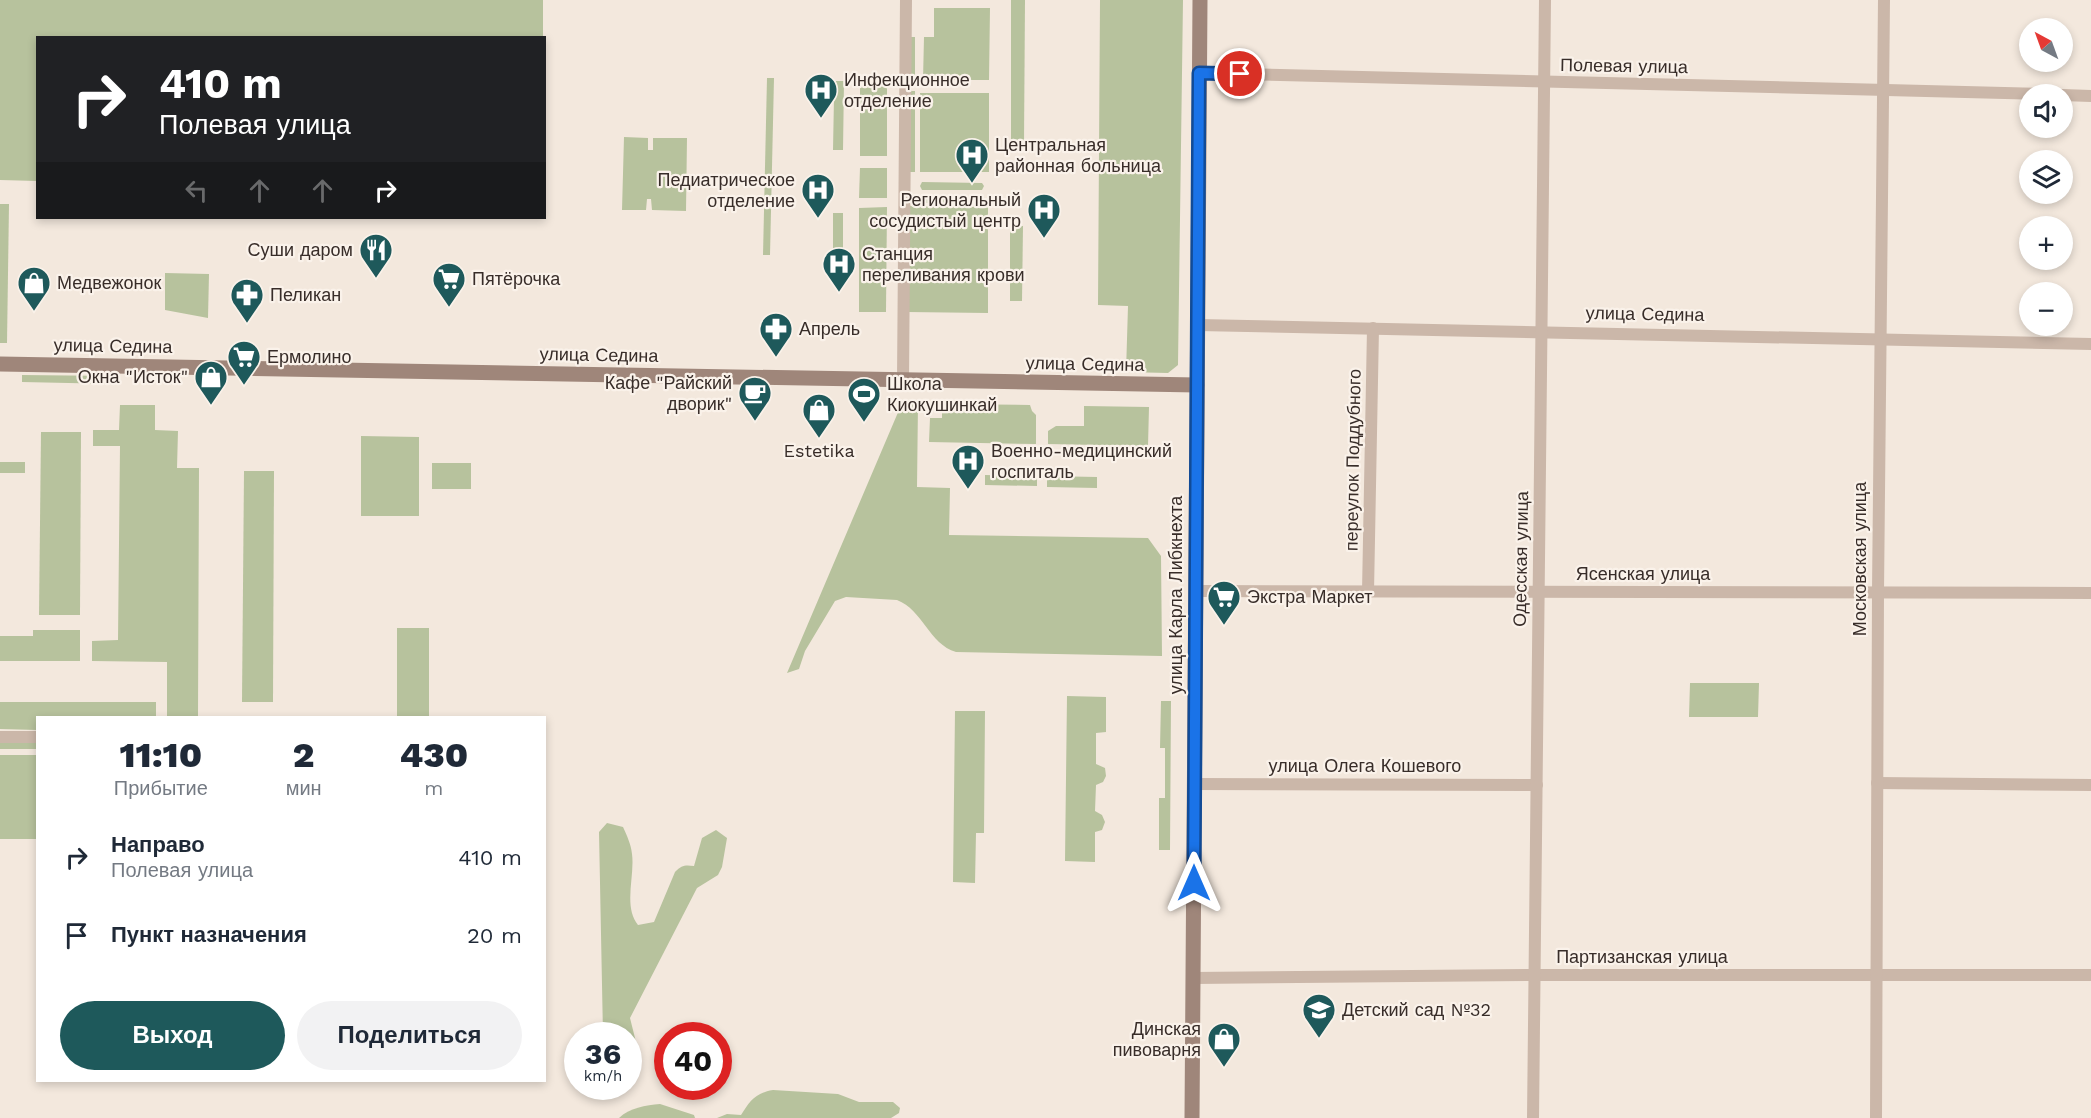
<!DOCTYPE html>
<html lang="ru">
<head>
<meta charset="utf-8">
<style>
  body { margin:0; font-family:"Work Sans",sans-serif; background:#f2f2f3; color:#1f2937; height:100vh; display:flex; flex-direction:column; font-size:22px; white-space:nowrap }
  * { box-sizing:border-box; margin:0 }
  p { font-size:20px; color:#747a83 }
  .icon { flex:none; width:33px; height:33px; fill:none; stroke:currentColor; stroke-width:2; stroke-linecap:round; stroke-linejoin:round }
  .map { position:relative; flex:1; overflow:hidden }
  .details { position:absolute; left:36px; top:716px; width:510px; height:366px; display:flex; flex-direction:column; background:#fff; border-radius:0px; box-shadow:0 3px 9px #0003 }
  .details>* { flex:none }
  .top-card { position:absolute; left:36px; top:36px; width:510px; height:183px; border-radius:0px; box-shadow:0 3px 9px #0003; background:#202124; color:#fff; overflow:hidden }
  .needle { width:39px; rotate:319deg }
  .tools { position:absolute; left:2019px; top:18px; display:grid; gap:12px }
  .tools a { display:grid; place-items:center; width:54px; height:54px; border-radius:50%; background:#fff; box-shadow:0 3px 9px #0003; font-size:30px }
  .speed { position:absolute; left:564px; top:1022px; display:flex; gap:12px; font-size:30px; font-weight:700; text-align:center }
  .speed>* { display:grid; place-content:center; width:78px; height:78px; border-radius:50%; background:#fff; box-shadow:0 3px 9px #0003; line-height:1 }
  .speed small { font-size:15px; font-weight:400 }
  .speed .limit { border:9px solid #d22; background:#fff; color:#111 }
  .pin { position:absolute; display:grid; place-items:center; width:51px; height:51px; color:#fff; margin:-26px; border:3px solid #fff; border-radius:50%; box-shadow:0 2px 6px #0007 }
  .me { position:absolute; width:66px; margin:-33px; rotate:0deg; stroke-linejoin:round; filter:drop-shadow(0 0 4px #0008) }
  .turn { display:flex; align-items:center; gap:21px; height:126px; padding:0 24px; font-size:27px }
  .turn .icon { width:78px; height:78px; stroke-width:2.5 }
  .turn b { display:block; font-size:42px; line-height:51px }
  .lanes { display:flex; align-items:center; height:57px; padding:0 24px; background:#0003; justify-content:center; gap:30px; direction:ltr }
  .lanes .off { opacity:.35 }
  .eta { display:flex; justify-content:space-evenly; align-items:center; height:102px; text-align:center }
  .eta b { font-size:36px; font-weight:800; line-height:42px }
  .button { display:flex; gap:12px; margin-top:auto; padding:12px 24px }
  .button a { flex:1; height:69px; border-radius:36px; background:#1e595b; color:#fff; font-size:24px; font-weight:800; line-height:69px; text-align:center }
  .button a+a { background:#f2f2f3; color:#1f2937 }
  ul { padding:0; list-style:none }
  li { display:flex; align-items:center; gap:18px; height:78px; padding:0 24px }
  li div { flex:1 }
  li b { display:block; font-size:22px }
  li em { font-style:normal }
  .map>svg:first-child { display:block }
  .green { fill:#b7c29d }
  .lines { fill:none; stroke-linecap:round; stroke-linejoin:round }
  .street { stroke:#cbb7a9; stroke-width:12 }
  .secondary { stroke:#9f867a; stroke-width:15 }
  .route-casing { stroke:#114b97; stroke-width:15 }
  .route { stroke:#1a73e8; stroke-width:10 }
  .labels { text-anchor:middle; stroke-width:4.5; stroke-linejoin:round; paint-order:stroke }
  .street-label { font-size:18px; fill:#382d29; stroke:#faf2ea }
  .poi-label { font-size:18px; fill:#382d29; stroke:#faf2ea; text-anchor:start }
</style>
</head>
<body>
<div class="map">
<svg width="2091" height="1118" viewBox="0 0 2091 1118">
  <rect width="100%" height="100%" fill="#f3e8dd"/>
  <!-- green -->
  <g class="green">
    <path d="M0,0H543V37L38,38L37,181L0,180Z"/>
    <path d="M1011,0H1025L1024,143H1011Z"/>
    <path d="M1100,0H1183L1178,365L1168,373L1126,372L1128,306L1098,305Z"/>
    <path d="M934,8H990L989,80H923L924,37H934Z"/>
    <rect x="908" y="37" width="7" height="45"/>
    <path d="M767,78H774L770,255H763Z"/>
    <path d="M836,81H844L843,150H833L834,97L836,96Z"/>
    <rect x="860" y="81" width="27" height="75"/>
    <path d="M909,91H915V172H908Z"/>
    <rect x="920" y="93" width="69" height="79"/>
    <path d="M624,137L648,138V150H653V138H687L686,211L652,210L651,199H647L646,210H622Z"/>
    <path d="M860,168H887V198H859Z"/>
    <path d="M922,182L982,183L984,186L982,190H922L920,186Z"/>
    <rect x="919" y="198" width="66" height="5"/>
    <path d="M0,204H9L7,343H0Z"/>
    <path d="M908,206L988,207V313L907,312Z"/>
    <path d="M887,207L886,312H859V208Z"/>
    <rect x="833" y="213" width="10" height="64"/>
    <path d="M1010,226H1023L1022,301H1010Z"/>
    <path d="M165,273L209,274L208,318L165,310Z"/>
    <path d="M22,375L115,376V384L22,382Z"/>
    <path d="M902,403H918L917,487L950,488L949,535L1148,538L1161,556L1162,656L956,652C929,644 923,610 897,600L846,597L835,601L805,651L799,669L787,673Z"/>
    <path d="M942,404L1030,405L1032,411L1036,415V444L929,442L930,418H942Z"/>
    <path d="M120,405H155V430L178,431L177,468H199L198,717H167V662L92,661V641L118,640L120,446H93V430H119Z"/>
    <path d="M1084,406L1149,407L1148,446L1048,444V431L1056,426H1084Z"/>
    <path d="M41,432H81L80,615H39Z"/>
    <path d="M361,436L419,437V516H361Z"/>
    <rect x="0" y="462" width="25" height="11"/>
    <rect x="432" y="463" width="39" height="26"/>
    <path d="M244,471H274L273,702H242Z"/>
    <path d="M985,475L1037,476V486L985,485Z"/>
    <path d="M1047,476L1097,477V488L1047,487Z"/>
    <rect x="397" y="628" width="32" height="89"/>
    <path d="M33,630H80V661H0V636H33Z"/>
    <path d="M1690,683H1759L1758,717H1689Z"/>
    <path d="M1067,696L1106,697V732L1096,733V764L1105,768L1106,776L1103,782L1096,785L1095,811L1102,815L1105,822L1102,830L1095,832V862L1065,861Z"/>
    <path d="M1161,701H1171L1170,850H1159V798H1165V748H1160Z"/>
    <path d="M0,702H156V717H38L37,730L0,729Z"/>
    <path d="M955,711H985L984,833H976L975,883L953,882Z"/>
    <rect x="0" y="741" width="37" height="8"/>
    <rect x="0" y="755" width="37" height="84"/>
    <path d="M607,823L623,827C627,836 631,844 632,854C635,876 623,907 638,925L654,922L675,872C682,865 685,865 694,866L702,838L716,830L727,838L722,867L718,875L697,888L630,1018L641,1062L633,1084H629L628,1035H603L599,832Z"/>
    <path d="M773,1090L838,1094L859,1102H893L900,1108L899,1113L891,1118H717L727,1114L741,1115C750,1101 755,1093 773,1090Z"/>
    <path d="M660,1104L694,1115L695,1118H619C629,1108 646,1105 660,1104Z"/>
  </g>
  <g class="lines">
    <!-- street -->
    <g class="street">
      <path d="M1199,73L2049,94"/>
      <path d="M2062,95L2091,96"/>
      <path d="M1198,325L2091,344"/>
      <path d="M903,380L906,0"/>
      <path d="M1196,591L2091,593"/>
      <path d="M1368,592L1373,328"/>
      <path d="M0,737H38"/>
      <path d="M1877,783L2091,785"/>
      <path d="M1194,784L1537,785"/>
      <path d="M1193,978L1533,975H2091"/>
      <path d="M1533,1118L1545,0"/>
      <path d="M1876,1118L1878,592L1884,0"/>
    </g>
    <!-- secondary -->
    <g class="secondary">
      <path d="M0,364L1197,385"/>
      <path d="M1192,1118L1200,0"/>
    </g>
  </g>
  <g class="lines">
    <!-- route casing -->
    <g class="route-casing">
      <path id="route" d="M1194,883L1199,73L1240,74"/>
    </g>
    <!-- route -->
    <use href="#route" class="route"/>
  </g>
  <!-- icons -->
  <defs>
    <g id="hospital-pin" transform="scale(1.725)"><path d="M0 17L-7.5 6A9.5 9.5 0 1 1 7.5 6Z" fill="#1e595b" stroke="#faf2ea"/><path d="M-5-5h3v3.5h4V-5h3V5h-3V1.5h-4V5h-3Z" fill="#fff"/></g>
    <g id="restaurant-pin" transform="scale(1.725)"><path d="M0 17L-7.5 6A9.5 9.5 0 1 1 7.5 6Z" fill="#1e595b" stroke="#faf2ea"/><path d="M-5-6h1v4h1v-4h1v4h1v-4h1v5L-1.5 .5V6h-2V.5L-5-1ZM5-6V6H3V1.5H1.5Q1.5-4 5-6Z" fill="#fff"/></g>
    <g id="supermarket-pin" transform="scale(1.725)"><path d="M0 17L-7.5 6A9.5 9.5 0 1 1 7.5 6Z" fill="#1e595b" stroke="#faf2ea"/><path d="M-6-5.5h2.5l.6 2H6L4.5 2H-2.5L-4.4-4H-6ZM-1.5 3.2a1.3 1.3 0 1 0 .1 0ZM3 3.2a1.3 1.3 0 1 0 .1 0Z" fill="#fff"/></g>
    <g id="shop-pin" transform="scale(1.725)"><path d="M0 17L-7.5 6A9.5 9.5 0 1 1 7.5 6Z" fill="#1e595b" stroke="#faf2ea"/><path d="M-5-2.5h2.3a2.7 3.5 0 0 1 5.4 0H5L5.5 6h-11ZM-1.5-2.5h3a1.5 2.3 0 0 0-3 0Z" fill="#fff"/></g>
    <g id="pharmacy-pin" transform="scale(1.725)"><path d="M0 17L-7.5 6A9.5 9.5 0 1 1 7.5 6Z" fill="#1e595b" stroke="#faf2ea"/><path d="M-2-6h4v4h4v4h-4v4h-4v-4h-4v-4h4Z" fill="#fff"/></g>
    <g id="cafe-pin" transform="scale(1.725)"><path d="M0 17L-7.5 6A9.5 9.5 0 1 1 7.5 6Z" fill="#1e595b" stroke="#faf2ea"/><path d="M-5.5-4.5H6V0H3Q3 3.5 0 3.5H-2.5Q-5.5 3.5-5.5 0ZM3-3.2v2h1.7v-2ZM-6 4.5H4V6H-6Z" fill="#fff"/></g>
    <g id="stadium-pin" transform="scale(1.725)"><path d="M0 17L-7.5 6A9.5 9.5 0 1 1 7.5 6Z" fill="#1e595b" stroke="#faf2ea"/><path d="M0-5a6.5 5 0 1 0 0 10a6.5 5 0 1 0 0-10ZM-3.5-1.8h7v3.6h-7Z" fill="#fff"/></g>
    <g id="school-pin" transform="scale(1.725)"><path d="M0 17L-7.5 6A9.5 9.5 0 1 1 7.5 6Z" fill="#1e595b" stroke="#faf2ea"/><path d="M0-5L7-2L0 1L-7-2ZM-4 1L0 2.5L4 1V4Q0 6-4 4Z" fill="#fff"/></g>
  </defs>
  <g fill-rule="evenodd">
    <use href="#hospital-pin" x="821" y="90"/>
    <use href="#hospital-pin" x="972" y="155"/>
    <use href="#hospital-pin" x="818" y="190"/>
    <use href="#hospital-pin" x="1044" y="210"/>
    <use href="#restaurant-pin" x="376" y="250"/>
    <use href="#hospital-pin" x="839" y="264"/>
    <use href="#supermarket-pin" x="449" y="279"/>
    <use href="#shop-pin" x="34" y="283"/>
    <use href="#pharmacy-pin" x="247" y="295"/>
    <use href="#pharmacy-pin" x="776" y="329"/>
    <use href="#supermarket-pin" x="244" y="357"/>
    <use href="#shop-pin" x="211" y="377"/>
    <use href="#cafe-pin" x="755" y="393"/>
    <use href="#stadium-pin" x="864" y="394"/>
    <use href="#shop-pin" x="819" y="410"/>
    <use href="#hospital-pin" x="968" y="461"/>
    <use href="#supermarket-pin" x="1224" y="597"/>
    <use href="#school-pin" x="1319" y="1010"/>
    <use href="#shop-pin" x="1224" y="1039"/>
  </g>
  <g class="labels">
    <!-- street labels -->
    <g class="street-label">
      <text transform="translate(1624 66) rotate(1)" y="6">Полевая улица</text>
      <text transform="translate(1645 314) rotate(1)" y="6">улица Седина</text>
      <text transform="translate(113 346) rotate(1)" y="6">улица Седина</text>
      <text transform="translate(599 355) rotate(1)" y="6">улица Седина</text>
      <text transform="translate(1085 364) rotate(1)" y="6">улица Седина</text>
      <text transform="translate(1353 460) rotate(-89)" y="6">переулок Поддубного</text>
      <text transform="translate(1521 559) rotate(-89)" y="6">Одесская улица</text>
      <text transform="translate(1860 559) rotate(-90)" y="6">Московская улица</text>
      <text x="1643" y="580">Ясенская улица</text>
      <text transform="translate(1176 595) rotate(-90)" y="6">улица Карла Либкнехта</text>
      <text x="1365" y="772">улица Олега Кошевого</text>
      <text x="1642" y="963">Партизанская улица</text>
    </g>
    <!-- poi labels -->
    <g class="poi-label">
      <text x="844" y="86">Инфекционное<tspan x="844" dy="21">отделение</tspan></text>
      <text x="995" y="151">Центральная<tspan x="995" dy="21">районная больница</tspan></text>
      <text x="795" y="186" text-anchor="end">Педиатрическое<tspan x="795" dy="21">отделение</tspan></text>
      <text x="1021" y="206" text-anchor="end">Региональный<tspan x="1021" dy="21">сосудистый центр</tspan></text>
      <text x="353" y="256" text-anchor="end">Суши даром</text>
      <text x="862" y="260">Станция<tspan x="862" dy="21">переливания крови</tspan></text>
      <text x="472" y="285">Пятёрочка</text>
      <text x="57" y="289">Медвежонок</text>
      <text x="270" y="301">Пеликан</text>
      <text x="799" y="335">Апрель</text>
      <text x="267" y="363">Ермолино</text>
      <text x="188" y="383" text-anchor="end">Окна "Исток"</text>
      <text x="732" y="389" text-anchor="end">Кафе "Райский<tspan x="732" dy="21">дворик"</tspan></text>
      <text x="887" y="390">Школа<tspan x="887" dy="21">Киокушинкай</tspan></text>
      <text x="819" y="457" text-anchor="middle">Estetika</text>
      <text x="991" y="457">Военно-медицинский<tspan x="991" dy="21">госпиталь</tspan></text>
      <text x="1247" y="603">Экстра Маркет</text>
      <text x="1342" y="1016">Детский сад №32</text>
      <text x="1201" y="1035" text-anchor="end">Динская<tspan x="1201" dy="21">пивоварня</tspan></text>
    </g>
  </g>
</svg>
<div class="tools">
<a><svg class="needle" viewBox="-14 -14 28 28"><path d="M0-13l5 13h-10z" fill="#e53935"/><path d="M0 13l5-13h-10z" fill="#747a83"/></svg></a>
<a><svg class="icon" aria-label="sound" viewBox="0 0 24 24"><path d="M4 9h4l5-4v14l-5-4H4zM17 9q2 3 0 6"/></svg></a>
<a><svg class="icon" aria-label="layers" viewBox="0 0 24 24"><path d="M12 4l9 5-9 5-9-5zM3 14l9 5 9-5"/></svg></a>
<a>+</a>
<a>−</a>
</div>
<div class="speed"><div>36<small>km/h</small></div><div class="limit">40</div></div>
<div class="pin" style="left:1240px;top:74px;background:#d93025"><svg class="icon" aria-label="arrive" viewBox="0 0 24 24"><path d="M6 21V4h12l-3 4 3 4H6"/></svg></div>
<svg class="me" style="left:1194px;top:883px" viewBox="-20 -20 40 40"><path d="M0-17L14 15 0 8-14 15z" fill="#1a73e8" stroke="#fff" stroke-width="4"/></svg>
<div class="top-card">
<div class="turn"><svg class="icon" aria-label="right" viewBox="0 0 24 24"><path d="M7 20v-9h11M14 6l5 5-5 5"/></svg><div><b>410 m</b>Полевая улица</div></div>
<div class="lanes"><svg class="icon off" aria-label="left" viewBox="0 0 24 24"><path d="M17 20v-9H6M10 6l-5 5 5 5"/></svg><svg class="icon off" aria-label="ahead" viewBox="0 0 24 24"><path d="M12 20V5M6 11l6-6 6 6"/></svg><svg class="icon off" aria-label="ahead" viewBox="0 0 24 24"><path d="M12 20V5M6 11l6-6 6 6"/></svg><svg class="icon" aria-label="right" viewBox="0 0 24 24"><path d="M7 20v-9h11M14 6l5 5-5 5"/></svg></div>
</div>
<section class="details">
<div class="eta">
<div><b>11:10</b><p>Прибытие</p></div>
<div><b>2</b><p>мин</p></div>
<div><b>430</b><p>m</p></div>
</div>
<ul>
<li><svg class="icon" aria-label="right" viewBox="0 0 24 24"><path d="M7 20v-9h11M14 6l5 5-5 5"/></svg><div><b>Направо</b><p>Полевая улица</p></div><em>410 m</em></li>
<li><svg class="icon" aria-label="arrive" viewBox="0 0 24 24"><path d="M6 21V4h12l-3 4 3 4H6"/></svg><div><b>Пункт назначения</b></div><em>20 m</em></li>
</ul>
<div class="button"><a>Выход</a><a>Поделиться</a></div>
</section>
</div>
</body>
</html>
